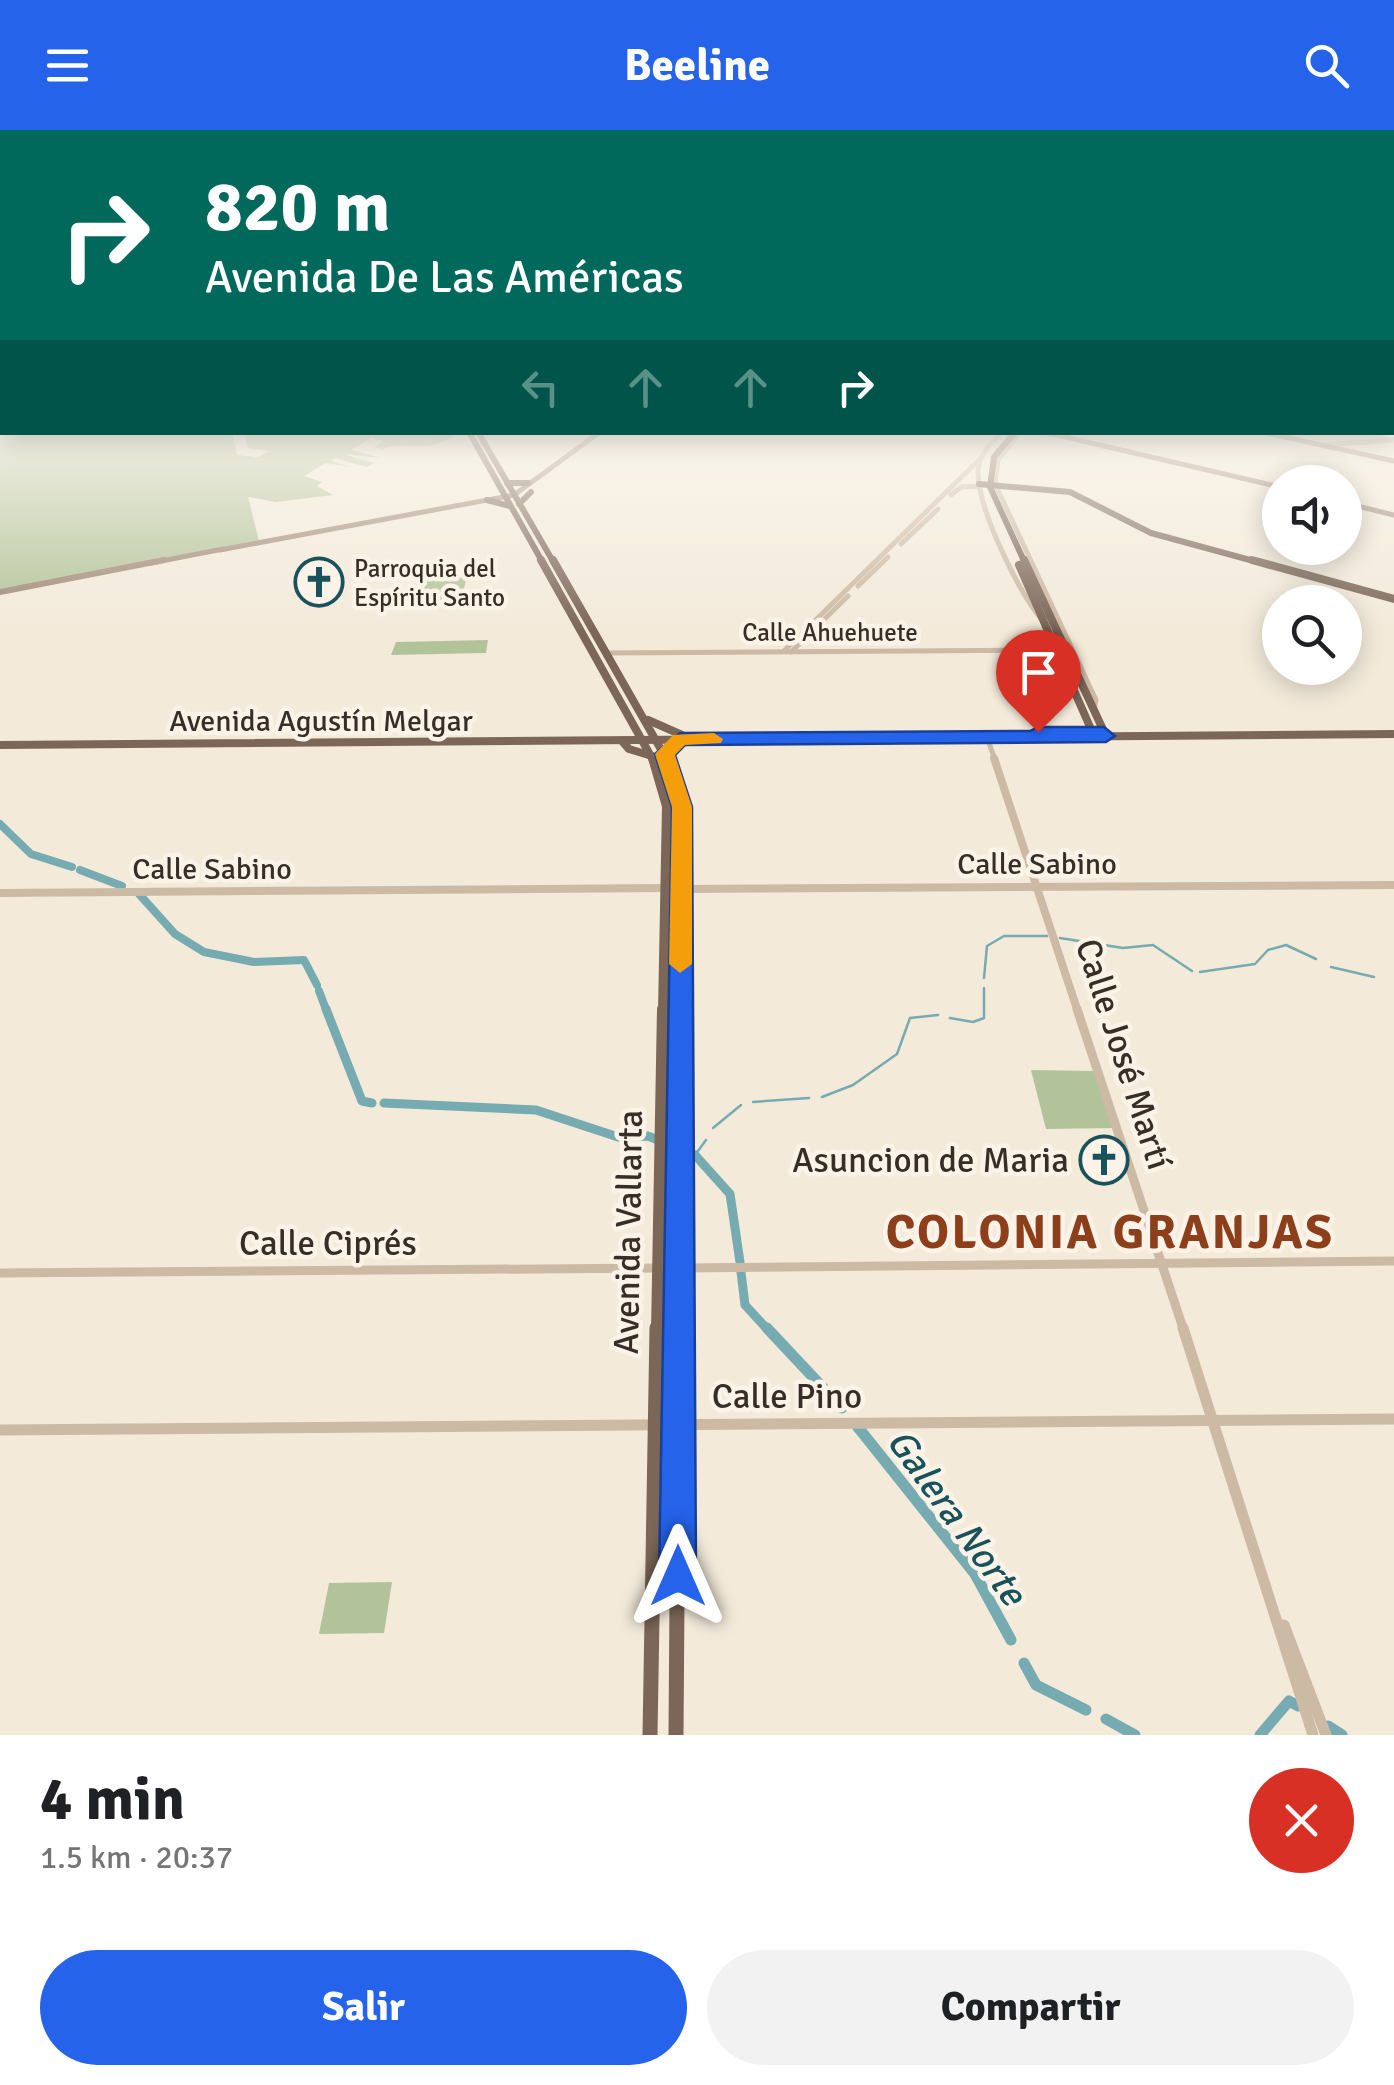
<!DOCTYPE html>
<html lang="es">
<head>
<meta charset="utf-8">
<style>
  body { margin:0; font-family:Signika,sans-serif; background:#f2f2f2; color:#202124; height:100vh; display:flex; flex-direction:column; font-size:38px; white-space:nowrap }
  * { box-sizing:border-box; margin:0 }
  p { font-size:32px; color:#757577 }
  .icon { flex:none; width:55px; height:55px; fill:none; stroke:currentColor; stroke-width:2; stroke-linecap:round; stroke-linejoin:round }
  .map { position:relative; height:1605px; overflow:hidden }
  .side { display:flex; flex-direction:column; background:#fff; flex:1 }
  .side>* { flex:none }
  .guide { position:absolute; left:0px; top:0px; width:1395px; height:305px; box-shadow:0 5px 25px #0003; background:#00695c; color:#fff; overflow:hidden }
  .tools { position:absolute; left:1262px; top:335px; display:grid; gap:20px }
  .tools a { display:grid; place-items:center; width:100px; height:100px; border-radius:50%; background:#fff; box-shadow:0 5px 25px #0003; font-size:50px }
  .pin { position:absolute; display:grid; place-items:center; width:85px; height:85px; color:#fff; margin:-102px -42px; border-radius:50% 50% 50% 0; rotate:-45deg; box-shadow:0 0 10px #0007 }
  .pin .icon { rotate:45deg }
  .me { position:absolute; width:110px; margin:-55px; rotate:0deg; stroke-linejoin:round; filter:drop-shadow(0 0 8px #0008) }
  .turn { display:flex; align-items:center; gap:35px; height:210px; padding:0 40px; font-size:45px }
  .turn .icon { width:130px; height:130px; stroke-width:2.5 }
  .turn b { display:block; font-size:70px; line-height:85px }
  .lanes { display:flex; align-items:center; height:95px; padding:0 40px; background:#0003; justify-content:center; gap:50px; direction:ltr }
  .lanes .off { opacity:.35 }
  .round { display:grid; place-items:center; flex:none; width:105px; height:105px; border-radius:52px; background:#f2f2f2 }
  .overview { display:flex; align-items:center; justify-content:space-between; height:170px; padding:0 40px }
  h1 { font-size:60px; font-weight:700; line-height:75px }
  .button { display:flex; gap:20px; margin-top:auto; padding:20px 40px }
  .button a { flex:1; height:115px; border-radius:60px; background:#2563eb; color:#fff; font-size:40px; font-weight:700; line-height:115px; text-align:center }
  .button a+a { background:#f2f2f2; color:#202124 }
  header { display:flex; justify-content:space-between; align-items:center; height:130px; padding:0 40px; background:#2563eb; color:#fff; font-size:45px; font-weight:700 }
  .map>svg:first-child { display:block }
  .green { fill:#b2c399 }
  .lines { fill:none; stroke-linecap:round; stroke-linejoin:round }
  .stream { stroke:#77abb2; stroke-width:2.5 }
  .canal-far2 { stroke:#77abb2; stroke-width:8 }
  .canal-far1 { stroke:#77abb2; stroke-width:9 }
  .canal { stroke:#77abb2; stroke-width:11 }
  .tertiary-far3 { stroke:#ccbaa5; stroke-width:5 }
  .tertiary-far2 { stroke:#ccbaa5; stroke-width:8 }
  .tertiary-far1 { stroke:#ccbaa5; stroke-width:9 }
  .tertiary { stroke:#ccbaa5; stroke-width:11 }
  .secondary-far1 { stroke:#a08977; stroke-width:5 }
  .secondary { stroke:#a08977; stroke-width:6 }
  .primary-far4 { stroke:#7b6657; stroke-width:6 }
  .primary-far3 { stroke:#7b6657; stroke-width:8 }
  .primary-far2 { stroke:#7b6657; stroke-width:10 }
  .primary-far1 { stroke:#7b6657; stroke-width:12 }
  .primary { stroke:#7b6657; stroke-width:15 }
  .route { fill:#2563eb; stroke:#184099; stroke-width:2.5 }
  .slow { fill:#f59e0b }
  .labels { text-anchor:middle; stroke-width:9; stroke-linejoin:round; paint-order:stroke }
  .far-poi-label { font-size:25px; fill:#382e27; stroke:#fbf3e7; text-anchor:start }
  .far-street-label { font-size:25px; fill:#382e27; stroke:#fbf3e7 }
  .street-label { font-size:30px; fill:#382e27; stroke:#fbf3e7 }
  .near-street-label { font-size:35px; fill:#382e27; stroke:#fbf3e7 }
  .near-poi-label { font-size:35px; fill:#382e27; stroke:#fbf3e7; text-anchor:end }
  .near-water-label { font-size:38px; font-style:italic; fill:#1a525c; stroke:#fbf3e7 }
  .near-district-label { font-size:48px; font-weight:bold; letter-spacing:2.5px; fill:#8c3f1a; stroke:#fbf3e7 }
</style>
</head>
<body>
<header><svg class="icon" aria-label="menu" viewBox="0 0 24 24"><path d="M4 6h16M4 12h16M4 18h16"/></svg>Beeline<svg class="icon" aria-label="search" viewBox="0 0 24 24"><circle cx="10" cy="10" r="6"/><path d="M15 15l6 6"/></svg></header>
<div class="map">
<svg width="1394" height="1605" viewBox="0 0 1394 1605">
  <rect width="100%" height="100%" fill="#f3eada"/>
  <!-- green -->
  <g class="green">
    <path d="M0,276L2,302L232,303L237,325L258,327L269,321L248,318L245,305L456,303C431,326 405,309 382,319L374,317L383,311L371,308L351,320L381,328L343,324L374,333L367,337L334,328L331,331L351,337L326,333L304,346L322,352L317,356L333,365L276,372L248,367L259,411L0,462Z"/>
    <path d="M418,447H467L461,470H410Z"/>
    <path d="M488,510L486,523L391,525L396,512Z"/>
    <path d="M1031,940L1094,941L1114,998L1046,999Z"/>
    <path d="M392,1452L384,1503L319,1504L329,1453Z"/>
  </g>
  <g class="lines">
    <!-- stream -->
    <g class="stream">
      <path d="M1060,808L1123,818L1153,815L1192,841"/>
      <path d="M1331,837L1374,847"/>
      <path d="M1200,842L1255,834L1268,820L1286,815L1316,829"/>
      <path d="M984,848L987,816L1004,806H1047"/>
      <path d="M950,888L973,892L984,888V858"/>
      <path d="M822,967L853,955L897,924L910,888L938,885"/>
      <path d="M753,972L809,968"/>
      <path d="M713,998L741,975"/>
      <path d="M695,1025L706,1010"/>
    </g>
    <!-- canal-far2 -->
    <g class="canal-far2">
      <path d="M0,694L31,724L72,737"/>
      <path d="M80,740L122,756"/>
      <path d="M139,764L175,804L204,822L254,832L304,830L317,855"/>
      <path d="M319,861L327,882"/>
    </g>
    <!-- canal-far1 -->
    <g class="canal-far1">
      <path d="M326,879L362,971L372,973"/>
      <path d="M384,973L536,980L618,1007L648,1006L695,1025L730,1064L740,1132"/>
      <path d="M741,1142L745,1175L769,1201"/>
    </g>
    <!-- canal -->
    <g class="canal">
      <path d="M767,1198L842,1278"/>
      <path d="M857,1296L975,1444L1011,1510"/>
      <path d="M1024,1533L1036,1555L1086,1580"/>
      <path d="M1106,1589L1135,1605"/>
      <path d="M1328,1596L1342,1605"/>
      <path d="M1260,1605L1289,1571L1298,1576"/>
    </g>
    <!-- tertiary-far3 -->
    <g class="tertiary-far3">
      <path d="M1002,302C991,313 979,325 978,341C977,378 1019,463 1043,491"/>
      <path d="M1020,302L998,330L995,354L1096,570L1094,580"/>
      <path d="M1320,315L1394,310"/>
      <path d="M951,365L961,357L980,356"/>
      <path d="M901,414L938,379"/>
      <path d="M858,456L888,427"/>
      <path d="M784,521L981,328"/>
      <path d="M791,522L848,466"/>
      <path d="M606,523L1055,520"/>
      <path d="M987,607L995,630"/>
    </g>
    <!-- tertiary-far2 -->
    <g class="tertiary-far2">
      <path d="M994,628L1078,882"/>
      <path d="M681,759L1394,755"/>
      <path d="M0,763L665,758"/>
    </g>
    <!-- tertiary-far1 -->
    <g class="tertiary-far1">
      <path d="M1077,879L1184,1201"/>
      <path d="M679,1138L1394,1131"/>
      <path d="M0,1143L657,1138"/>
    </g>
    <!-- tertiary -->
    <g class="tertiary">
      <path d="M1183,1198L1313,1605"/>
      <path d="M0,1300L1394,1289"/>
      <path d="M1284,1495L1326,1605"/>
    </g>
    <!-- secondary-far1 -->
    <g class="secondary-far1">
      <path d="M1044,302L1280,357"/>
      <path d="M1262,302L1394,331"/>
      <path d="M1345,373L1394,385"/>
      <path d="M220,420L514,365L600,302"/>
      <path d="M151,433L223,419"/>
    </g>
    <!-- secondary -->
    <path class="secondary" d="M0,462L164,430"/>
    <!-- primary-far4 -->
    <g class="primary-far4">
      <path d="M469,302L543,433"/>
      <path d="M478,302L554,433"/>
      <path d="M1015,302L994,327L990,357L1025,433"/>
      <path d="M507,353H528"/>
      <path d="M979,354L1070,362L1151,403L1261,433"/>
      <path d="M487,370L510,376"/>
      <path d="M519,374L531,362"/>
    </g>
    <!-- primary-far3 -->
    <g class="primary-far3">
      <path d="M541,430L653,630"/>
      <path d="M553,430L667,630"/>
      <path d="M1024,430L1106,606"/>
      <path d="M1252,430L1394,469"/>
      <path d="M1019,435L1094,606"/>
      <path d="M648,590L682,605"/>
      <path d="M622,611L629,619L652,626"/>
      <path d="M0,615L1394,604"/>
    </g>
    <!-- primary-far2 -->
    <g class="primary-far2">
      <path d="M653,628L667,676L663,882"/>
      <path d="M666,628L682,677L681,882"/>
    </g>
    <!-- primary-far1 -->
    <g class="primary-far1">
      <path d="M657,1201L663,879"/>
      <path d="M679,1201L681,879"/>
    </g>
    <!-- primary -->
    <g class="primary">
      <path d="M650,1605L657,1198"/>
      <path d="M676,1605L679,1198"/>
    </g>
  </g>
  <!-- sky -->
  <linearGradient id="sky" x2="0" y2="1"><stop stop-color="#7bb0d2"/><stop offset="0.55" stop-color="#faf6ee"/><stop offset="1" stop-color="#faf6ee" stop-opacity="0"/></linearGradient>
  <rect width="1394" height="501" fill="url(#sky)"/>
  <!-- route -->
  <path class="route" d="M1038,597H1104L1115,606L1106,612L685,615L675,625L692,677L696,1446L690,1459L678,1464L665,1459L659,1446L672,677L655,624L680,603L1030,601Z"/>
  <!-- slow -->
  <path class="slow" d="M714,603L723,609L721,613L685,615L675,625L692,677V834L680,843L669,834L672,677L655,624L673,605Z"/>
  <!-- icons -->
  <defs>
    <g id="church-ring" transform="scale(2.5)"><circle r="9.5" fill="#fbf3e7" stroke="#1a525c" stroke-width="1.5"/><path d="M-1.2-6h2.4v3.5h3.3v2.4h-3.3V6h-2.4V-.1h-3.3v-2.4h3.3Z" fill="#1a525c"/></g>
  </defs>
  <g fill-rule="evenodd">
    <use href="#church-ring" x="319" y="452"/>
    <use href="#church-ring" x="1104" y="1030"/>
  </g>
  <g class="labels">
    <!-- far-poi labels -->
    <g class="far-poi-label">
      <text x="354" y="447">Parroquia del<tspan x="354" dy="29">Espíritu Santo</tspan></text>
    </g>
    <!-- far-street labels -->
    <g class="far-street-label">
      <text x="830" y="511">Calle Ahuehuete</text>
    </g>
    <!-- street labels -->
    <g class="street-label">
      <text x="321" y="601">Avenida Agustín Melgar</text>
      <text x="1037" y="744">Calle Sabino</text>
      <text x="212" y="749">Calle Sabino</text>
    </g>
    <!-- near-street labels -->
    <g class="near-street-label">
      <text transform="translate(1124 924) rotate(72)" y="12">Calle José Martí</text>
      <text transform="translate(628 1102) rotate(-89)" y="12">Avenida Vallarta</text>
      <text x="328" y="1125">Calle Ciprés</text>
      <text x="787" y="1278">Calle Pino</text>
    </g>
    <!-- near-poi labels -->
    <g class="near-poi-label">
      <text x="1069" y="1042">Asuncion de Maria</text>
    </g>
    <!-- near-water labels -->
    <g class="near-water-label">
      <text transform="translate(957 1387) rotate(54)" y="13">Galera Norte</text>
    </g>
    <!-- near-district labels -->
    <g class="near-district-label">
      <text x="1110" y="1118">COLONIA GRANJAS</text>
    </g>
  </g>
</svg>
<div class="tools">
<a><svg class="icon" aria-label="sound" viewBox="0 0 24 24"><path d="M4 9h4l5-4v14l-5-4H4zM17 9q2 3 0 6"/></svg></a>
<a><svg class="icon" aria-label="search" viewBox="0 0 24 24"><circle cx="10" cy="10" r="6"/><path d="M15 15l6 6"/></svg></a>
</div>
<div class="pin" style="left:1038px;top:602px;background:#d93025"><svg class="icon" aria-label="arrive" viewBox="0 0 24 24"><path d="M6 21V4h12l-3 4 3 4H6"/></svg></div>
<svg class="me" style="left:678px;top:1446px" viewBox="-20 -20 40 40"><path d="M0-17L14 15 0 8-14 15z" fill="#2563eb" stroke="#fff" stroke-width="4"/></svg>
<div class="guide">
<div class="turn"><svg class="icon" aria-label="right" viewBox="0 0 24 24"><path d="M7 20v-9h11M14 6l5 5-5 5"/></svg><div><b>820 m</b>Avenida De Las Américas</div></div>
<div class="lanes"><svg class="icon off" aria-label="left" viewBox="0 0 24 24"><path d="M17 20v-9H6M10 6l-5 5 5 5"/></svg><svg class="icon off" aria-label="ahead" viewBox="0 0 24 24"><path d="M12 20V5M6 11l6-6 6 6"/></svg><svg class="icon off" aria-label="ahead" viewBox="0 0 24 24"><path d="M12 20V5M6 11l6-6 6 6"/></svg><svg class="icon" aria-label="right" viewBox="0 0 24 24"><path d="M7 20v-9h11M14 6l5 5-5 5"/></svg></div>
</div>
</div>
<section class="side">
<div class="overview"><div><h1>4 min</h1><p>1.5 km · 20:37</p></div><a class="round" style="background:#d93025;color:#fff"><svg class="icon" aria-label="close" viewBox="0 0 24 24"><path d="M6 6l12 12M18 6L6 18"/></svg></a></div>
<div class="button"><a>Salir</a><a>Compartir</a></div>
</section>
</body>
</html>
